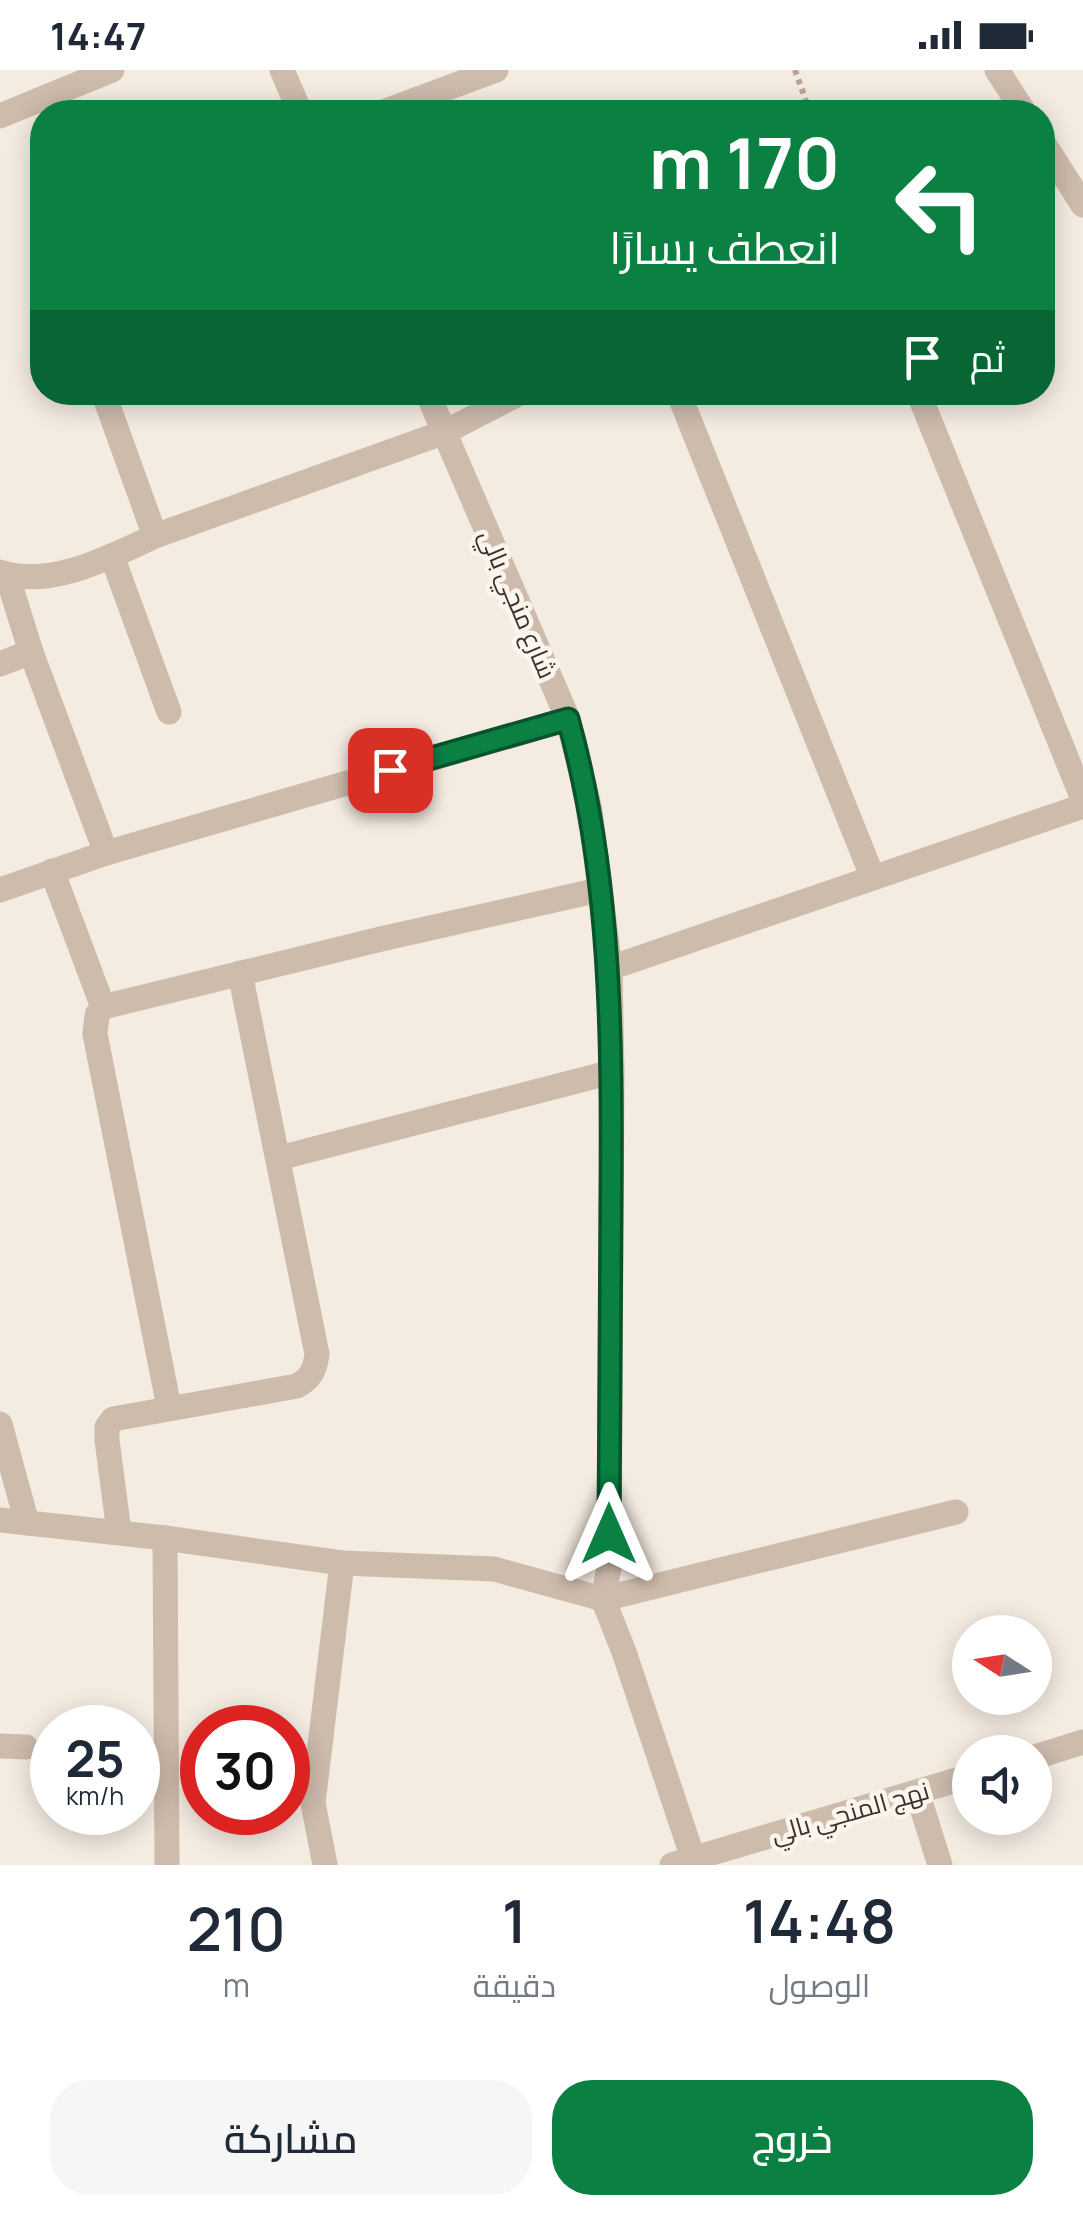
<!DOCTYPE html>
<html lang="ar">
<head>
<meta charset="utf-8">
<style>
  body { margin:0; font-family:Manrope,Cairo,sans-serif; background:#f6f6f7; color:#1f2937; direction:rtl; height:100vh; display:flex; flex-direction:column; font-size:38px; white-space:nowrap }
  * { box-sizing:border-box; margin:0 }
  p { font-size:32px; color:#747a83 }
  .icon { flex:none; width:55px; height:55px; fill:none; stroke:currentColor; stroke-width:2; stroke-linecap:round; stroke-linejoin:round }
  .map { position:relative; height:1795px; overflow:hidden; direction:ltr }
  .side { display:flex; flex-direction:column; background:#fff; flex:1 }
  .side>* { flex:none }
  .hud { position:absolute; left:30px; top:30px; width:1025px; height:305px; border-radius:40px; box-shadow:0 5px 25px #0003; direction:rtl; background:#0b8043; color:#fff; overflow:hidden }
  .needle { width:65px; rotate:282deg }
  .fabs { position:absolute; left:952px; top:1545px; display:grid; gap:20px }
  .fabs a { display:grid; place-items:center; width:100px; height:100px; border-radius:50%; background:#fff; box-shadow:0 5px 25px #0003; font-size:50px }
  .speed { position:absolute; left:30px; top:1635px; display:flex; gap:20px; font-size:50px; font-weight:700; text-align:center }
  .speed>* { display:grid; place-content:center; width:130px; height:130px; border-radius:50%; background:#fff; box-shadow:0 5px 25px #0003; line-height:1 }
  .speed small { font-size:25px; font-weight:400 }
  .speed .limit { border:15px solid #d22; background:#fff; color:#111 }
  .pin { position:absolute; display:grid; place-items:center; width:85px; height:85px; color:#fff; margin:-42px; border-radius:20px; box-shadow:0 5px 15px #0006 }
  .me { position:absolute; width:110px; margin:-55px; rotate:0deg; stroke-linejoin:round; filter:drop-shadow(0 0 8px #0008) }
  .turn { display:flex; align-items:center; gap:35px; height:210px; padding:0 50px; font-size:45px }
  .turn .icon { width:130px; height:130px; stroke-width:2.5 }
  .turn b { display:block; font-size:70px; line-height:85px }
  .then { display:flex; align-items:center; height:95px; padding:0 50px; background:#0003; gap:20px; font-size:38px }
  .eta { display:flex; justify-content:space-evenly; align-items:center; height:170px; text-align:center }
  .eta b { font-size:60px; font-weight:600; line-height:70px }
  .action { display:flex; gap:20px; margin-top:auto; padding:20px 50px }
  .action a { flex:1; height:115px; border-radius:40px; background:#0b8043; color:#fff; font-size:40px; font-weight:600; line-height:115px; text-align:center }
  .action a+a { background:#f6f6f7; color:#1f2937 }
  .status { display:flex; justify-content:space-between; align-items:center; height:70px; padding:0 50px; background:#fff; direction:ltr }
  .status svg { height:28px; fill:currentColor }
  .map>svg:first-child { display:block }
  .lines { fill:none; stroke-linecap:round; stroke-linejoin:round }
  .path { stroke:#b9a596; stroke-width:6; stroke-dasharray:5 5; stroke-linecap:butt }
  .minor { stroke:#cdbbac; stroke-width:25 }
  .route-casing { stroke:#07532c; stroke-width:25 }
  .route { stroke:#0b8043; stroke-width:18 }
  .labels { text-anchor:middle; stroke-width:9; stroke-linejoin:round; paint-order:stroke }
  .street-label { font-size:25px; fill:#3b302b; stroke:#fbf5ee }
</style>
</head>
<body>
<div class="status"><b>14:47</b><svg viewBox="0 0 49 12"><path d="M0 12V9h3v3zM5 12V6h3v6zM10 12V3h3v9zM15 12V0h3v12zM26 1h20v11H26zM47 4h2v5h-2z"/></svg></div>
<div class="map">
<svg width="1083" height="1795" viewBox="0 0 1083 1795">
  <rect width="100%" height="100%" fill="#f4ebe1"/>
  <g class="lines">
    <!-- path -->
    <path class="path" d="M795,0L810,42"/>
    <!-- minor -->
    <g class="minor">
      <path d="M282,0L300,42"/>
      <path d="M997,0L1024,42"/>
      <path d="M383,42L496,0"/>
      <path d="M0,46L112,0"/>
      <path d="M1042,71L1083,135"/>
      <path d="M103,322L155,466"/>
      <path d="M427,322L568,649L590,740L610,898L612,1002L609,1498L603,1529L956,1442"/>
      <path d="M678,322L873,808"/>
      <path d="M918,322L1083,729"/>
      <path d="M112,486L169,642"/>
      <path d="M0,502C51,519 110,487 155,466L445,362L522,322"/>
      <path d="M7,505L31,582L106,783"/>
      <path d="M0,594L31,582"/>
      <path d="M52,801L103,937"/>
      <path d="M0,820L106,783L568,649"/>
      <path d="M610,898L1083,736"/>
      <path d="M279,1088L612,1002"/>
      <path d="M169,1337L95,964L97,945L103,937L381,869L599,820"/>
      <path d="M0,1354L27,1453"/>
      <path d="M0,1450L165,1468L342,1493L494,1499L603,1529L624,1582L693,1788"/>
      <path d="M119,1462L107,1370V1357L113,1349L297,1316C311,1308 315,1300 317,1284L240,903"/>
      <path d="M165,1468L167,1795"/>
      <path d="M0,1676L26,1677"/>
      <path d="M1035,1687L1083,1672"/>
      <path d="M917,1722L940,1795"/>
      <path d="M325,1795L313,1733L342,1493"/>
      <path d="M672,1795L970,1706"/>
    </g>
  </g>
  <g class="lines">
    <!-- route casing -->
    <g class="route-casing">
      <path id="route" d="M390,700L568,649C612,806 612,968 611,1130C611,1241 610,1352 609,1464"/>
    </g>
    <!-- route -->
    <use href="#route" class="route"/>
  </g>
  <g class="labels">
    <!-- street labels -->
    <g class="street-label">
      <text transform="translate(518 534) rotate(67)" y="9">شارع منجي بالي</text>
      <text transform="translate(850 1742) rotate(-16)" y="9">نهج المنجي بالي</text>
    </g>
  </g>
</svg>
<div class="fabs">
<a><svg class="needle" viewBox="-14 -14 28 28"><path d="M0-13l5 13h-10z" fill="#e53935"/><path d="M0 13l5-13h-10z" fill="#747a83"/></svg></a>
<a><svg class="icon" aria-label="sound" viewBox="0 0 24 24"><path d="M4 9h4l5-4v14l-5-4H4zM17 9q2 3 0 6"/></svg></a>
</div>
<div class="speed"><div>25<small>km/h</small></div><div class="limit">30</div></div>
<div class="pin" style="left:390px;top:700px;background:#d93025"><svg class="icon" aria-label="arrive" viewBox="0 0 24 24"><path d="M6 21V4h12l-3 4 3 4H6"/></svg></div>
<svg class="me" style="left:609px;top:1464px" viewBox="-20 -20 40 40"><path d="M0-17L14 15 0 8-14 15z" fill="#0b8043" stroke="#fff" stroke-width="4"/></svg>
<div class="hud">
<div class="turn"><svg class="icon" aria-label="left" viewBox="0 0 24 24"><path d="M17 20v-9H6M10 6l-5 5 5 5"/></svg><div><b>170 m</b>انعطف يسارًا</div></div>
<div class="then">ثم<svg class="icon" aria-label="arrive" viewBox="0 0 24 24"><path d="M6 21V4h12l-3 4 3 4H6"/></svg></div>
</div>
</div>
<section class="side">
<div class="eta">
<div><b>14:48</b><p>الوصول</p></div>
<div><b>1</b><p>دقيقة</p></div>
<div><b>210</b><p>m</p></div>
</div>
<div class="action"><a>خروج</a><a>مشاركة</a></div>
</section>
</body>
</html>
